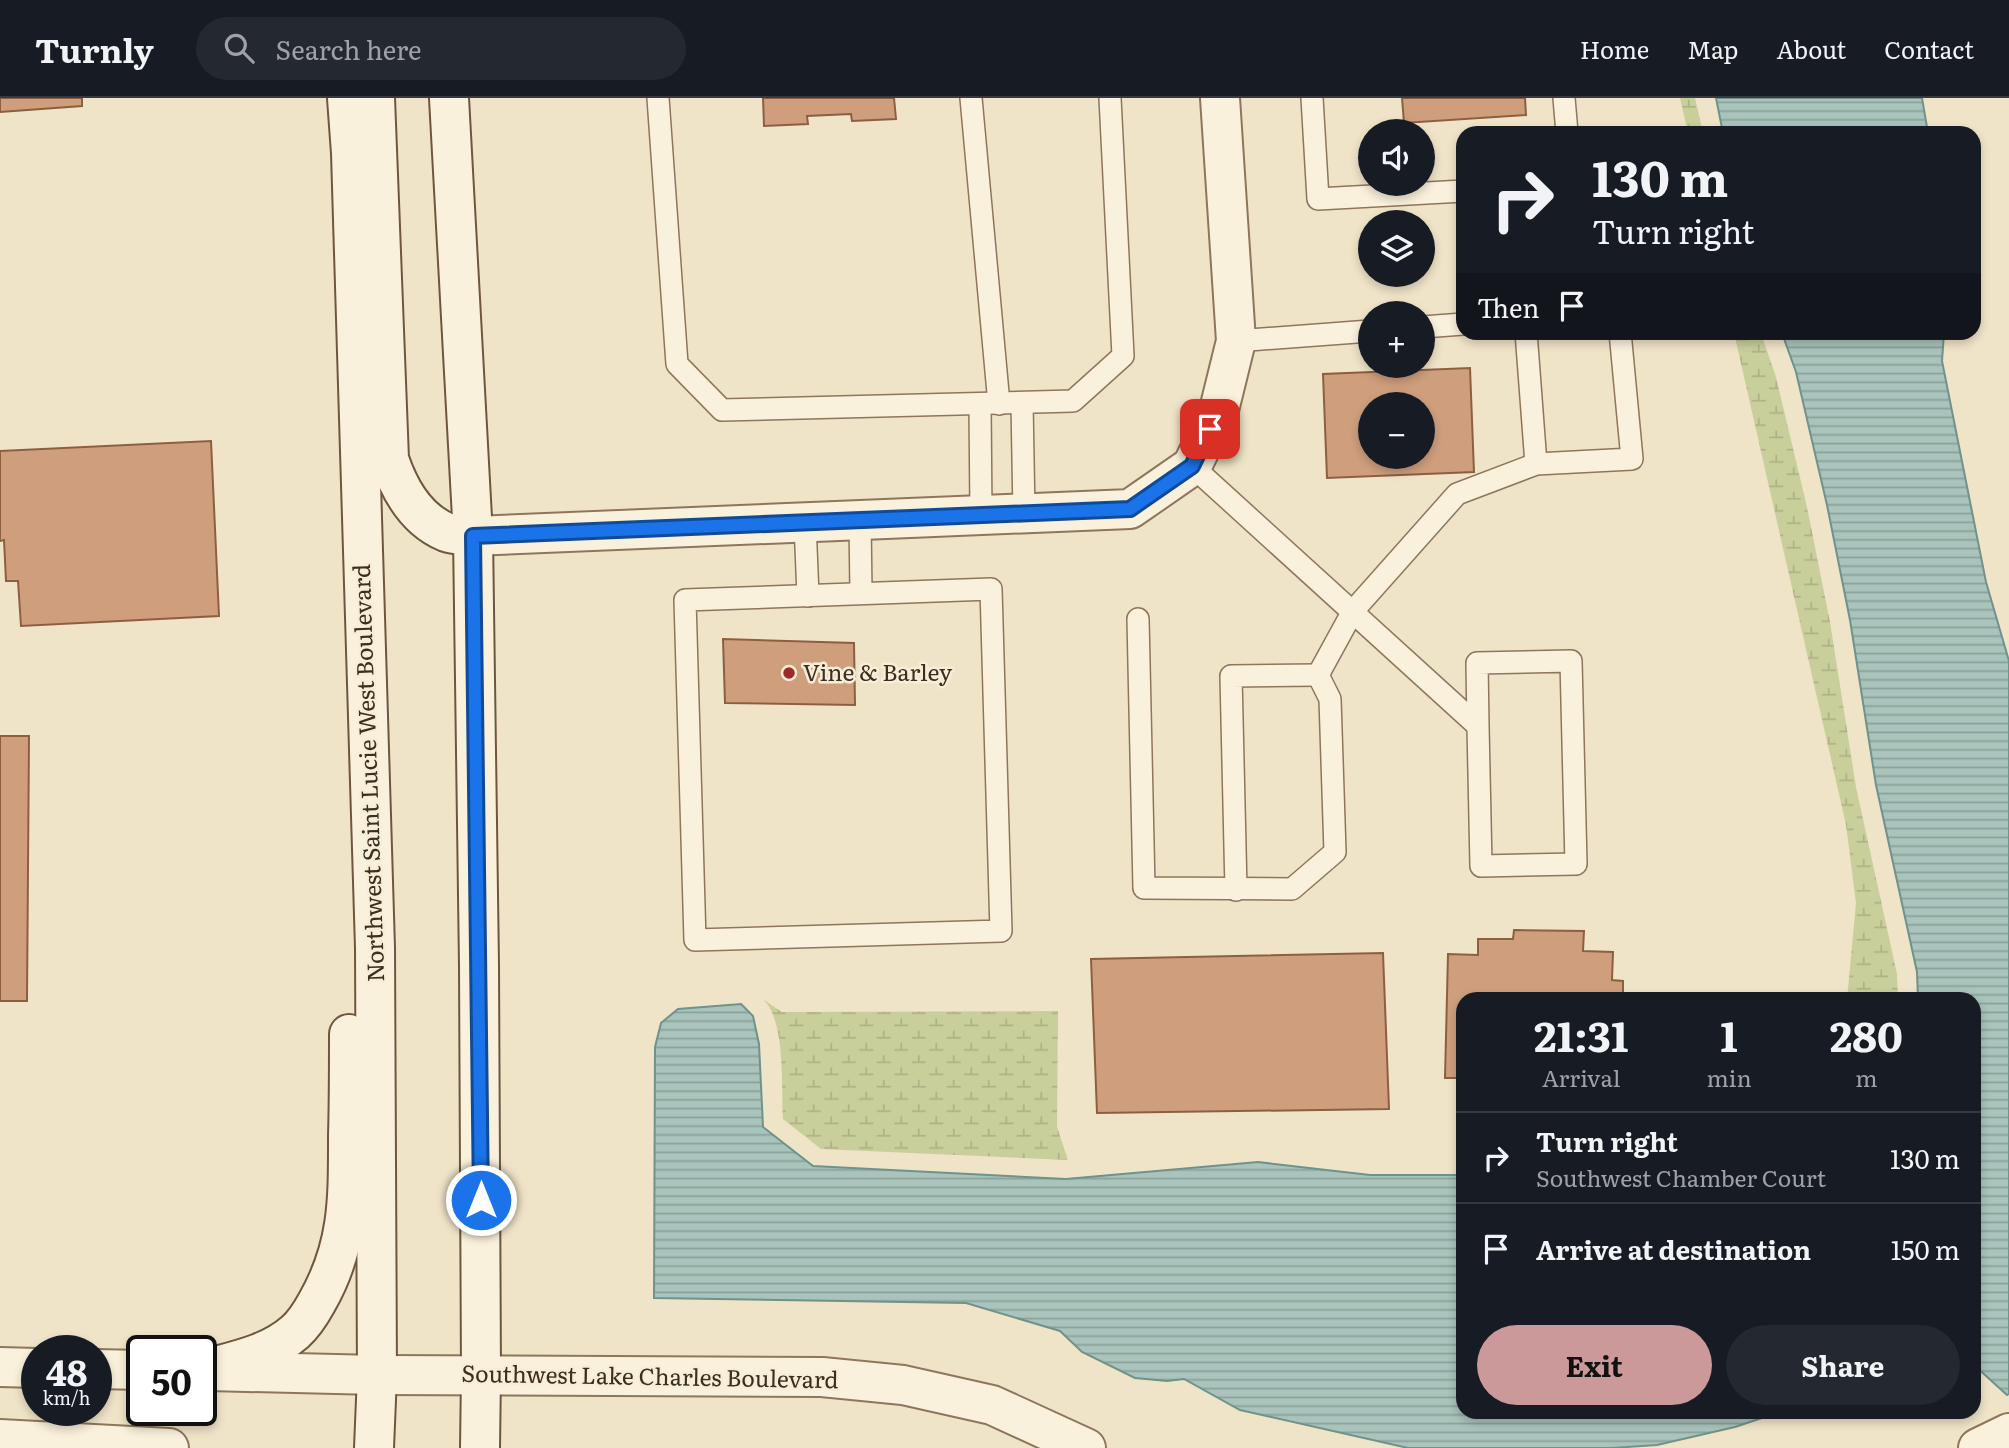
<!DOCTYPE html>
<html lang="en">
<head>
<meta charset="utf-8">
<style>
  body { margin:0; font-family:Literata,serif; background:#242831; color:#f1f3f6; height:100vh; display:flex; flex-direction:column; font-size:26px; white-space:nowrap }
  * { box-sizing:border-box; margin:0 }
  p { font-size:23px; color:#9ea1a6 }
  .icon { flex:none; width:38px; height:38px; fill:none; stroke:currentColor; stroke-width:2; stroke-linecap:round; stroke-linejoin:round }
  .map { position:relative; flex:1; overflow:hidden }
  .drawer { position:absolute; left:1456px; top:894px; width:525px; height:427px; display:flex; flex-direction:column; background:#171b24; border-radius:21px; box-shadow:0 4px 10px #0003 }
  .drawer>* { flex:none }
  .hud { position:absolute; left:1456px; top:28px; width:525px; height:214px; border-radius:21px; box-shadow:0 4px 10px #0003; background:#171b24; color:#f1f3f6; overflow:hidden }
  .buttons { position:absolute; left:1358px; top:21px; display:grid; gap:14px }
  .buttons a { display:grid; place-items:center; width:77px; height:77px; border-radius:50%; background:#171b24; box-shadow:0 4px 10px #0003; font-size:35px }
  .speed { position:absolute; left:21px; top:1237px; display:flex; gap:14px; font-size:35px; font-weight:700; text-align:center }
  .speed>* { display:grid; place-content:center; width:91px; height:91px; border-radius:50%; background:#171b24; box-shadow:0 4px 10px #0003; line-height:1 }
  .speed small { font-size:18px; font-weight:400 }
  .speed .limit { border:4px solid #111; border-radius:10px; background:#fff; color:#111 }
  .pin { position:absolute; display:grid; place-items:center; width:60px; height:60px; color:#fff; margin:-30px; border-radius:14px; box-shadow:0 4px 10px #0006 }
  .me { position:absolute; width:77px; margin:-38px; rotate:0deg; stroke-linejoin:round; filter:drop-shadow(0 0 5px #0008) }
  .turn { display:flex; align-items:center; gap:24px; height:147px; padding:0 21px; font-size:32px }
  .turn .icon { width:91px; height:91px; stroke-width:2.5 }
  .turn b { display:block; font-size:49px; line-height:60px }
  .then { display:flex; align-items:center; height:66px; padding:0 21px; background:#0003; gap:14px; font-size:26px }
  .eta { display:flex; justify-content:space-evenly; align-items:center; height:119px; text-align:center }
  .eta b { font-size:42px; font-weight:700; line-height:49px }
  .cta { display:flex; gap:14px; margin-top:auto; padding:14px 21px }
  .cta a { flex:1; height:80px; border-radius:42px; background:#cc999b; color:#111; font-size:28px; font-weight:700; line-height:80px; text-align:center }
  .cta a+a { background:#242831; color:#f1f3f6 }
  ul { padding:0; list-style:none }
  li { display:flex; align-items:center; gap:21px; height:91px; padding:0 21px; border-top:2px solid #363941 }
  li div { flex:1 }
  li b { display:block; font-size:26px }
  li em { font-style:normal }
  header { display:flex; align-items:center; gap:42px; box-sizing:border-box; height:98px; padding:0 35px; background:#171b24; border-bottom:2px solid #363941 }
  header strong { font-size:33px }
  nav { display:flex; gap:38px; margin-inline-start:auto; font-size:24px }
  .search { width:490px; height:63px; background:#242831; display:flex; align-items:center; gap:18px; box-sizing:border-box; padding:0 24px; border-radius:38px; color:#9ea1a6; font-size:26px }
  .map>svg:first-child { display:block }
  .wetland { fill:url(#wetland-marsh) }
  .water { fill:url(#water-rules); stroke:#6f938a; stroke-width:2 }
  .building { fill:#cf9f7d; stroke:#8d5f41; stroke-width:2; fill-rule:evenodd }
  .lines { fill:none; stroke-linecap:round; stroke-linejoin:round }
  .service-casing { stroke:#8d765c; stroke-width:24 }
  .minor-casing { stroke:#8d765c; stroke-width:42 }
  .secondary-casing { stroke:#6f573f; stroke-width:42 }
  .service { stroke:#faf1dc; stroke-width:21 }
  .minor { stroke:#faf1dc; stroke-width:38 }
  .secondary { stroke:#faf1dc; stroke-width:38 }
  .route-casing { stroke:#114b97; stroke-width:18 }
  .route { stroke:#1a73e8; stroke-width:12 }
  .poi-dot { fill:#9e2a2b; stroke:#f7eed8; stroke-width:2.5 }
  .labels { text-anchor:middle; stroke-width:5; stroke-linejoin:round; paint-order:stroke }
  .poi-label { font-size:23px; fill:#3d2e20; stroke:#f7eed8; text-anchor:start }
  .street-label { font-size:23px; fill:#3d2e20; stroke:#f7eed8 }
</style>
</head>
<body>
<header>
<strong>Turnly</strong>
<div class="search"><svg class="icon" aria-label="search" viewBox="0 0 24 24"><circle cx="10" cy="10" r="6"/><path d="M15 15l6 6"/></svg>Search here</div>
<nav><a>Home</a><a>Map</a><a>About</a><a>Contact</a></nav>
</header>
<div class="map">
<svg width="2009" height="1350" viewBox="0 0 2009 1350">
  <defs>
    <pattern id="wetland-marsh" width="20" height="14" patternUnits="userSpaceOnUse" patternTransform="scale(1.75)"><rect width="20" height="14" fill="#c9cf9b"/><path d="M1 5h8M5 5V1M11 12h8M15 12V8" fill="none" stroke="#aeb285"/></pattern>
    <pattern id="water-rules" width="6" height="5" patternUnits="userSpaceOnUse" patternTransform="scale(1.75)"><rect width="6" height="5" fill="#a9c4bc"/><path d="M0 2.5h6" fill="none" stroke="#8ba098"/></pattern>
  </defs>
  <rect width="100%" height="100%" fill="#f0e4c8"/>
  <!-- wetland -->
  <g class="wetland">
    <path d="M1680,0H1695L1703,35H1688Z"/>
    <path d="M1734,235H1761L1776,279L1807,409L1830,524L1856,689L1897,876L1898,901H1847L1856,805L1846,727Z"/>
    <path d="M764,902L782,914L1058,913L1057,1029L1068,1062L821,1051L783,1021C781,989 786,925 764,902Z"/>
  </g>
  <!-- water -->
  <g class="water">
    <path d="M1716,0H1922L1928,35H1723Z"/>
    <path d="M1782,235H1944L1942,263L1986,484L2009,563V1296L2007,1297L1974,1267V901H1918L1917,874L1876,687L1850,522L1827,407L1796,274Z"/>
    <path d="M741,906L753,918L759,946L763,1029L813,1068L1066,1081L1258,1064L1370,1077H1463V1314H1780L1735,1329L1657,1347L1612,1350H1408L1240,1312L1184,1281L1167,1283L1135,1280L1082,1254L1060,1233L966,1205L654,1200L655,949L661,925L678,911Z"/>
  </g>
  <!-- building -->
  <g class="building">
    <path d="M0,0H82V8L0,14Z"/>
    <path d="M763,0H894L896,21L852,23L851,16L807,18L808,26L764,28Z"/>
    <path d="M1402,0H1525L1526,17L1404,25Z"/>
    <path d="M1470,270L1474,374L1327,380L1323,276ZM1370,306H1423V359H1370Z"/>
    <path d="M211,343L219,518L21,528L18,483H6L4,442L0,443V353Z"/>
    <path d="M723,541L854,545L855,607L725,605Z"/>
    <path d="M0,638H29L27,903H0Z"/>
    <path d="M1514,832L1584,833L1583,853L1613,854L1612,882L1623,883V901H1463V980H1445L1448,856L1478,857V841H1513Z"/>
    <path d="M1383,855L1389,1011L1097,1015L1091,861Z"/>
  </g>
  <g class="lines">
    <!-- service casing -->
    <g class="service-casing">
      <g id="service">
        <path d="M658,0L677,266L722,312L1073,303L1123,258L1110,0"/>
        <path d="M971,0L999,306"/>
        <path d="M1312,0L1318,101L1463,93"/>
        <path d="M1564,0L1567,35"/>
        <path d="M1423,229L1463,226"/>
        <path d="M1526,234L1536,366"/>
        <path d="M1236,243L1370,233"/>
        <path d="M1022,305L1024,416"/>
        <path d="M980,306L981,417"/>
        <path d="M1192,368L1478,628L1481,768L1576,766L1571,563L1477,565L1478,628"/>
        <path d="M860,423L861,495"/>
        <path d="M805,425L808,498"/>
        <path d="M991,491L1001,833L695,842L685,502Z"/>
        <path d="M1138,521L1144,790L1292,791L1335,754L1330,601L1318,577L1353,513L1457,396L1536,366L1632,361L1620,234"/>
        <path d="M1236,792L1231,578L1318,577"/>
      </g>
    </g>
    <!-- minor casing -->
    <g class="minor-casing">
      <g id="minor">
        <path d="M473,438L1130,411L1192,368L1219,312L1236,243L1220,0"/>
        <path d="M0,1269L37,1270"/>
        <path d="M96,1271L142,1272"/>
        <path d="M208,1273L377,1277L822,1279L903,1287L992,1307L1086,1350"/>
        <path d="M0,1341L169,1350"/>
        <path d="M1978,1350L2009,1335"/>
      </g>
    </g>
    <!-- secondary casing -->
    <g class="secondary-casing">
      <g id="secondary">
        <path d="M347,0L351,55L375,850L377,1277L374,1350"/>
        <path d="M375,0L389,361C399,391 415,421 446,434C454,437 464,437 473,438"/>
        <path d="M449,0L473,438L479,868L481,1276L480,1350"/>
        <path d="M201,1272C233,1263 269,1257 295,1234C304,1226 311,1215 317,1204C349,1148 348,1101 348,1038C349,1004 349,970 349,936"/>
      </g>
    </g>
    <!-- service -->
    <use href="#service" class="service"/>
    <!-- minor -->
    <use href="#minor" class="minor"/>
    <!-- secondary -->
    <use href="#secondary" class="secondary"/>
  </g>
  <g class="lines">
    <!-- route casing -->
    <g class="route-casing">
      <path id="route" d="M481,1102L473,438L1130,411L1192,368L1210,331"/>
    </g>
    <!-- route -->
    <use href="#route" class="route"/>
  </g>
  <!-- markers -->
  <circle class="poi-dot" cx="789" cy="575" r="7"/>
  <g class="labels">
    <!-- poi labels -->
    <g class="poi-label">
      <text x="803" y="583">Vine &amp; Barley</text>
    </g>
    <!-- street labels -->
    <g class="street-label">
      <text transform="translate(369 675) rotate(-92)" y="8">Northwest Saint Lucie West Boulevard</text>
      <text transform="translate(650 1279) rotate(1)" y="8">Southwest Lake Charles Boulevard</text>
    </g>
  </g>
</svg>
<div class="buttons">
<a><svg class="icon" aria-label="sound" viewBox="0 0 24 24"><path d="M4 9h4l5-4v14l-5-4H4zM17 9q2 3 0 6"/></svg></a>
<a><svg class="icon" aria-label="layers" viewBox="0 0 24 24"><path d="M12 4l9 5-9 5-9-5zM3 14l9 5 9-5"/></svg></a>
<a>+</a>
<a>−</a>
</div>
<div class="speed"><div>48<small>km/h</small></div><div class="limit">50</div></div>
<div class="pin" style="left:1210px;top:331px;background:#d93025"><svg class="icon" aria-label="arrive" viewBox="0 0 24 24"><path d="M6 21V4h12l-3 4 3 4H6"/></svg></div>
<svg class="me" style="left:481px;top:1102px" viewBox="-20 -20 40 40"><circle r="17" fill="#1a73e8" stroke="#fff" stroke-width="3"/><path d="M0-11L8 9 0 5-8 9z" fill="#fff"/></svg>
<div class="hud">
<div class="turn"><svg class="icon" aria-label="right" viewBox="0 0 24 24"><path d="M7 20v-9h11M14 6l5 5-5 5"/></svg><div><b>130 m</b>Turn right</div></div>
<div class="then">Then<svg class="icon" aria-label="arrive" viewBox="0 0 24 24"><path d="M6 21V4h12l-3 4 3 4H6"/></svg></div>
</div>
<section class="drawer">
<div class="eta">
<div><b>21:31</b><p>Arrival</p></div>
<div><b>1</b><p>min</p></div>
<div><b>280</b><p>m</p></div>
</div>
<ul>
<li><svg class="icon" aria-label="right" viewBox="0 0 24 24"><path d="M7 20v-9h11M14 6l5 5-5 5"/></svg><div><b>Turn right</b><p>Southwest Chamber Court</p></div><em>130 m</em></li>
<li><svg class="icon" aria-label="arrive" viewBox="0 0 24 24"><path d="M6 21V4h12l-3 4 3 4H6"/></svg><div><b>Arrive at destination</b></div><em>150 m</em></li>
</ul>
<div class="cta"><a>Exit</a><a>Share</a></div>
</section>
</div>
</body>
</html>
